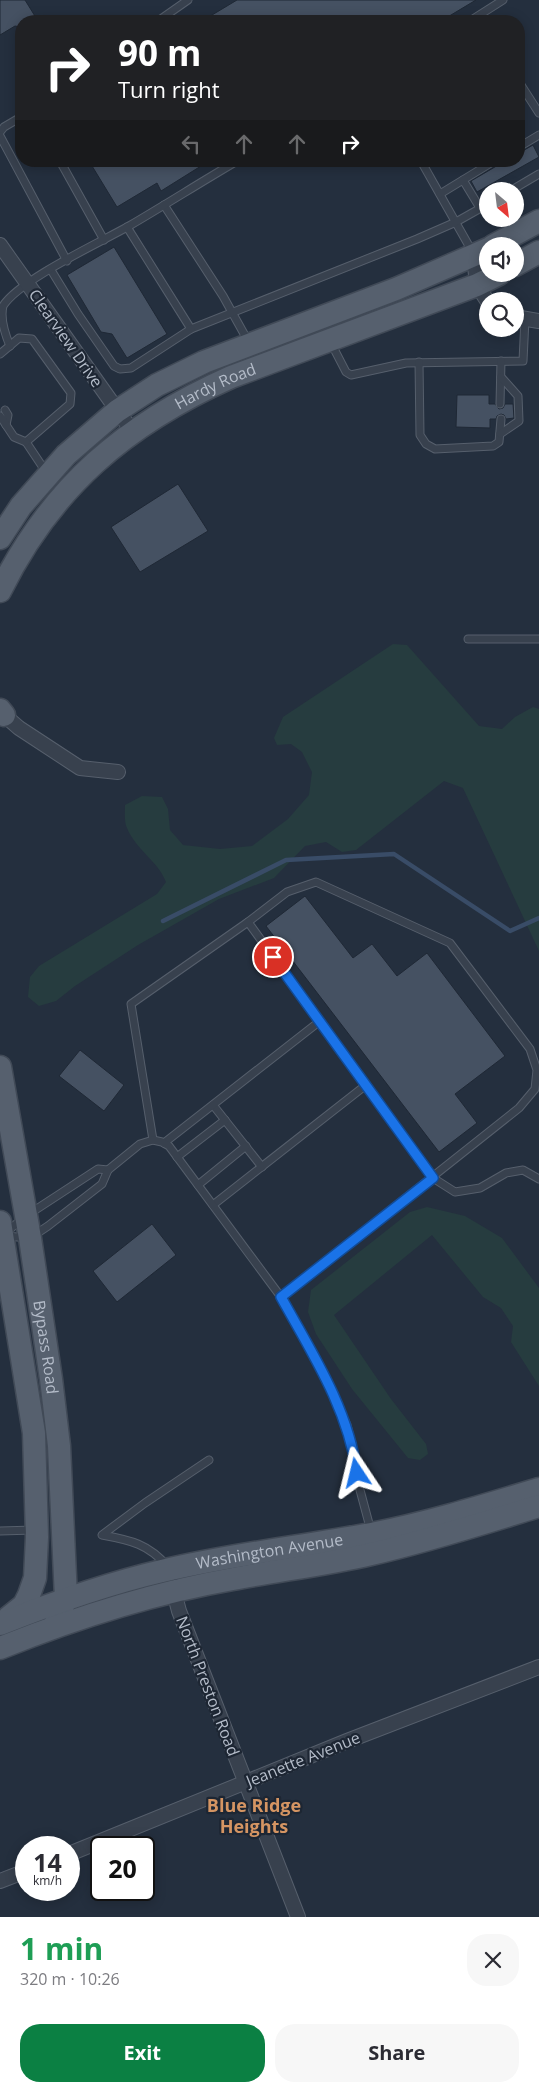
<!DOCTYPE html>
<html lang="en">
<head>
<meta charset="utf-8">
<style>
  body { margin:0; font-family:"Open Sans",sans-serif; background:#f7f7f7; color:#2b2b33; height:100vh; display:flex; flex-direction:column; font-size:19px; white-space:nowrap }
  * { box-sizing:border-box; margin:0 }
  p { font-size:16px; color:#7c7c81 }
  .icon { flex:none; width:28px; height:28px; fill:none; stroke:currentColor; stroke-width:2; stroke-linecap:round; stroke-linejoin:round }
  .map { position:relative; height:1917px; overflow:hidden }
  .drawer { display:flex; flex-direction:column; background:#fff; flex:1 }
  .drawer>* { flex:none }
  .guide { position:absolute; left:15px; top:15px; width:510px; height:152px; border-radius:20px; box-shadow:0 2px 12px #0003; background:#202124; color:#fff; overflow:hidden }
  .needle { width:32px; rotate:152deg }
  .fabs { position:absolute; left:479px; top:182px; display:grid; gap:10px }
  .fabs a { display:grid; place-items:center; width:45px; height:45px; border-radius:50%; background:#fff; box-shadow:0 2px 12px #0003; font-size:25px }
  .speed { position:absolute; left:15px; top:1836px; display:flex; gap:10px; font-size:25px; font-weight:700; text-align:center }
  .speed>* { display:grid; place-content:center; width:65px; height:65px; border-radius:50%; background:#fff; box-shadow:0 2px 12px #0003; line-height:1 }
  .speed small { font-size:12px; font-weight:400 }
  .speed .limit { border:2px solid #111; border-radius:8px; background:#fff; color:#111 }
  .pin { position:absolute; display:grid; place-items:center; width:42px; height:42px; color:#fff; margin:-21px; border:2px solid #fff; border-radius:50%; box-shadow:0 1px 5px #0007 }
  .me { position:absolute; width:55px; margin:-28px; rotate:350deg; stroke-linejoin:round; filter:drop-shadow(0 0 4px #0008) }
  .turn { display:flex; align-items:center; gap:18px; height:105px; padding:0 20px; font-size:22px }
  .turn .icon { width:65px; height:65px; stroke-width:2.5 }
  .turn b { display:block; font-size:35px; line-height:42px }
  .lanes { display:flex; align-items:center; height:48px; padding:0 20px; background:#0003; justify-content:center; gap:25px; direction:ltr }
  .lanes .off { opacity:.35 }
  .round { display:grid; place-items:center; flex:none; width:52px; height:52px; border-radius:20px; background:#f7f7f7 }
  .head { display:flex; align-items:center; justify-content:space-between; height:85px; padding:0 20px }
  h1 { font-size:30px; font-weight:700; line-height:38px; color:#1e9e55 }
  .button { display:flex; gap:10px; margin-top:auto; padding:10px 20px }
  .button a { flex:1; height:58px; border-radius:20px; background:#0b8043; color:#fff; font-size:20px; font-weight:700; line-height:58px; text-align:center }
  .button a+a { background:#f7f7f7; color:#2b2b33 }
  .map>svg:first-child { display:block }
  .green { fill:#263c3f }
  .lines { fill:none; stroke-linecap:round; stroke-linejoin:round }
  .stream { stroke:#394c67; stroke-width:4.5 }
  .building { fill:#455162; stroke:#1f2835 }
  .lane-casing { stroke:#565f6c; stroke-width:9 }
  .street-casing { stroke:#565f6c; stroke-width:16 }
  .primary-casing { stroke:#414a57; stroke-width:25 }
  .lane { stroke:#38414e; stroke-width:7 }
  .street { stroke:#38414e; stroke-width:14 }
  .primary { stroke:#56606e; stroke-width:22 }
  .route-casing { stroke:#114b97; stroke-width:12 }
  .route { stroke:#1a73e8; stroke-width:9 }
  .labels { text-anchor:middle; stroke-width:4.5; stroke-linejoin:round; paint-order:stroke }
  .street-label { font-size:16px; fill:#b4bcc9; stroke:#1d2633 }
  .neighbourhood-label { font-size:18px; font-weight:bold; fill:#d59563; stroke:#1d2633 }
</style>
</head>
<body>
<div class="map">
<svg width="539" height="1917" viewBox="0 0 539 1917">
  <rect width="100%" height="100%" fill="#242f3e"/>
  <!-- green -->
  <g class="green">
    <path d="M393,644L407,645L479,726L502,729L515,717L533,707L539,709V951L463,788L444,781L356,850L342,852L326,842L305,846L274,878L219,899L138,945L75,986L56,1001L39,1006L28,997L30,977L39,966L157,894L166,882C158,861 136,850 127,828C124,822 125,812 125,805L142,796L162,797L168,809L170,830L183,845L220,849L252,846L288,819L309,795L312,772L302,752L291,744L277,745L274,738L283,717Z"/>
    <path d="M427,1207L465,1216L502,1238L539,1288V1386L511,1342L513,1326L501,1308L483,1297L432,1235L334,1315L391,1399L426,1444L428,1454L420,1460L408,1458L352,1389L316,1334L308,1312L311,1290L410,1212Z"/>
  </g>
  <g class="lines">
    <!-- stream -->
    <path class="stream" d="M163,921L286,860L394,854L510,931L539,918"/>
  </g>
  <!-- building -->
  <g class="building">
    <path d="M0,0H25L38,21H21V27L15,26L0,35Z"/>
    <path d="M237,0H476L441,21H202Z"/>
    <path d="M533,145L539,157L477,192L471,181L505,161H519V153Z"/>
    <path d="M89,161H209L161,191L157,183L117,207Z"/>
    <path d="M114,247L167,334L127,358L112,334L101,332L67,275Z"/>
    <path d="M457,395H489V404H495L499,409L503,408L505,404H513L514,418L506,419L504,415L501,414L497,416L496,419H490V428L456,427Z"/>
    <path d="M178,484L208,531L140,572L111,527Z"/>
    <path d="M305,896L353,958L372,944L397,976L427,953L505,1056L455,1094L477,1123L439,1152L266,926Z"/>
    <path d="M80,1050L124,1085L104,1111L59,1076Z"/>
    <path d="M152,1224L176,1255L117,1302L93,1271Z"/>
  </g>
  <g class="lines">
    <!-- lane casing -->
    <g class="lane-casing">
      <g id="lane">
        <path d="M158,21L188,0"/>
        <path d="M470,21L503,0"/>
        <path d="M519,82L539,113"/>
        <path d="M0,132L4,127L21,117"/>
        <path d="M0,136L67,261"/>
        <path d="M519,147L539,135"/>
        <path d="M60,161L104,240"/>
        <path d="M421,161L473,253"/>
        <path d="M463,180L480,208"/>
        <path d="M510,191L539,174"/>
        <path d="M440,194L494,161"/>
        <path d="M164,205L223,296L248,341"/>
        <path d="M127,227L191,329L417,239L456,222L488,204"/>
        <path d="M51,270L78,314L114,366L120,369L131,368L191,329"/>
        <path d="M331,343L346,372L351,375L406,363L523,361L525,319"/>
        <path d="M10,346C5,334 0,318 3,306C19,280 99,243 129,226C165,205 201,182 237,161"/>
        <path d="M0,354L19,338L32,339L71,393L70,404L26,442L46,472"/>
        <path d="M419,362L420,435L426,444L435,449L493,446L499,442L501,419"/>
        <path d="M500,404L501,361"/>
        <path d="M5,410L8,415L6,425"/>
        <path d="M0,416L14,437L26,442"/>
        <path d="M500,434L519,421L518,396L501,377"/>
        <path d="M468,639H539"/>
        <path d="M248,922L287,892L316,882L450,943L530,1049L537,1070L535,1089L519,1108L281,1297"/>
        <path d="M213,1105L262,1167"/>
        <path d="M153,1140L131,1004L248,922L433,1178L455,1192L480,1188L506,1173L523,1170L539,1179"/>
        <path d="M164,1143L320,1021"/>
        <path d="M177,1157L225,1120"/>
        <path d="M198,1185L246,1146"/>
        <path d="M213,1205L366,1085"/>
        <path d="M5,1233L26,1216L98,1169L108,1170"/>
        <path d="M5,1236L30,1238L48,1226L102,1184L108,1170L140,1144L153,1140L162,1142L169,1146L281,1297L323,1372L347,1425L355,1456L360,1490L371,1531"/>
        <path d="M0,1531L34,1530"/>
        <path d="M168,1567C149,1544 130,1540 102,1535L145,1503L209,1460"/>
      </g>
    </g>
    <!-- street casing -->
    <g class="street-casing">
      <g id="street">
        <path d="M0,245L132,431"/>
        <path d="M474,256L477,285L488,302"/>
        <path d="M515,317L539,321"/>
        <path d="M4,715L19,728L80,768L118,772"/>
        <path d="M177,1586L174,1592L179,1611L298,1917"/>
        <path d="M69,1854L347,1741L539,1667"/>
        <path d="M0,1881L26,1871"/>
      </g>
    </g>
    <!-- primary casing -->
    <g class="primary-casing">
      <g id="primary">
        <path d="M493,246L539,221"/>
        <path d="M515,265L539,252"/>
        <path d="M0,538L21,506L66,455L117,411L157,385L204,362L396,289L488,249"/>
        <path id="s1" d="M0,591C52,486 126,424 231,377L477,285L499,274"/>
        <path d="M0,710L4,715"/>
        <path id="s2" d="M0,1067L30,1238L51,1379L59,1446L66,1598L54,1627"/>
        <path d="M0,1222L34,1433L37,1537L35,1578L29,1595L24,1605L9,1617"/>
        <path id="s3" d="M0,1624C53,1603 106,1584 162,1571C231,1554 301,1547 371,1534C428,1523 483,1506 539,1489"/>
        <path d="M0,1648C75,1618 153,1593 233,1579C279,1570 325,1565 371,1554C428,1541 483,1523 539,1506"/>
      </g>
    </g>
    <!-- lane -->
    <use href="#lane" class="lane"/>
    <!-- street -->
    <use href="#street" class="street"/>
    <!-- primary -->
    <use href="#primary" class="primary"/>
  </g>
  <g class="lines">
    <!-- route casing -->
    <g class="route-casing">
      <path id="route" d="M273,957L433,1178L281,1297C312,1353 348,1408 357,1473"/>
    </g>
    <!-- route -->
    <use href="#route" class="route"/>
  </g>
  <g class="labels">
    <!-- street labels -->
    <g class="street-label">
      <text transform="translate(66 338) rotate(55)" y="6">Clearview Drive</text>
      <text dy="6" stroke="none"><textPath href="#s1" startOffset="304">Hardy Road</textPath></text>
      <text dy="6" stroke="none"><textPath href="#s2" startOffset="284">Bypass Road</textPath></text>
      <text dy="6" stroke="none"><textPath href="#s3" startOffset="280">Washington Avenue</textPath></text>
      <text transform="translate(208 1686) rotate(69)" y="6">North Preston Road</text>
      <text transform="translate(303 1759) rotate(-22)" y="6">Jeanette Avenue</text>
    </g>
    <!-- neighbourhood labels -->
    <g class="neighbourhood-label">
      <text x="254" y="1812">Blue Ridge<tspan x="254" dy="21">Heights</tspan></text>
    </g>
  </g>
</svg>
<div class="fabs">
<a><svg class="needle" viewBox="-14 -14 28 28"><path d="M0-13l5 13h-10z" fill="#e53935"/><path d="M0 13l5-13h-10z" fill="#7c7c81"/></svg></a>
<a><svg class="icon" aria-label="sound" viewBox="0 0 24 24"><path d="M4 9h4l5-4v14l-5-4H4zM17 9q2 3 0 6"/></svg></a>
<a><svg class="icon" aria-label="search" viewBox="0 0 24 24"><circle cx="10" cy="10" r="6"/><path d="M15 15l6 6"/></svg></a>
</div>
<div class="speed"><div>14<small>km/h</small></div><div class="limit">20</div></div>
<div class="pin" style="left:273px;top:957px;background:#d93025"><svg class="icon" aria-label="arrive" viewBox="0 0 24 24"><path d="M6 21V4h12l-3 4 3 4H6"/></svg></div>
<svg class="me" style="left:357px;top:1473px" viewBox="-20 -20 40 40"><path d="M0-17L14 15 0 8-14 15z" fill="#1a73e8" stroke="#fff" stroke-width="4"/></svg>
<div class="guide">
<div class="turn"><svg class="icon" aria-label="right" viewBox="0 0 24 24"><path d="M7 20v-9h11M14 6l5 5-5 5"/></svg><div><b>90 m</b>Turn right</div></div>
<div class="lanes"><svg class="icon off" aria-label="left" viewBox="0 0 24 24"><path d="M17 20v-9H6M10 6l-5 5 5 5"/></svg><svg class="icon off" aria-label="ahead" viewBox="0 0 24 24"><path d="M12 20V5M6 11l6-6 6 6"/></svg><svg class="icon off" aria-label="ahead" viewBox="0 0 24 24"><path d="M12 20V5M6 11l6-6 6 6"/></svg><svg class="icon" aria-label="right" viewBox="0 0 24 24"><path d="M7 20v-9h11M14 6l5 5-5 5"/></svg></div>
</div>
</div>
<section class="drawer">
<div class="head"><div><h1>1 min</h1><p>320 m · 10:26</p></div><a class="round"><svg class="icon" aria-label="close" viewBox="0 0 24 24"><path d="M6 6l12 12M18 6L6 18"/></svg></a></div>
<div class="button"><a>Exit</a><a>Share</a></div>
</section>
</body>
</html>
